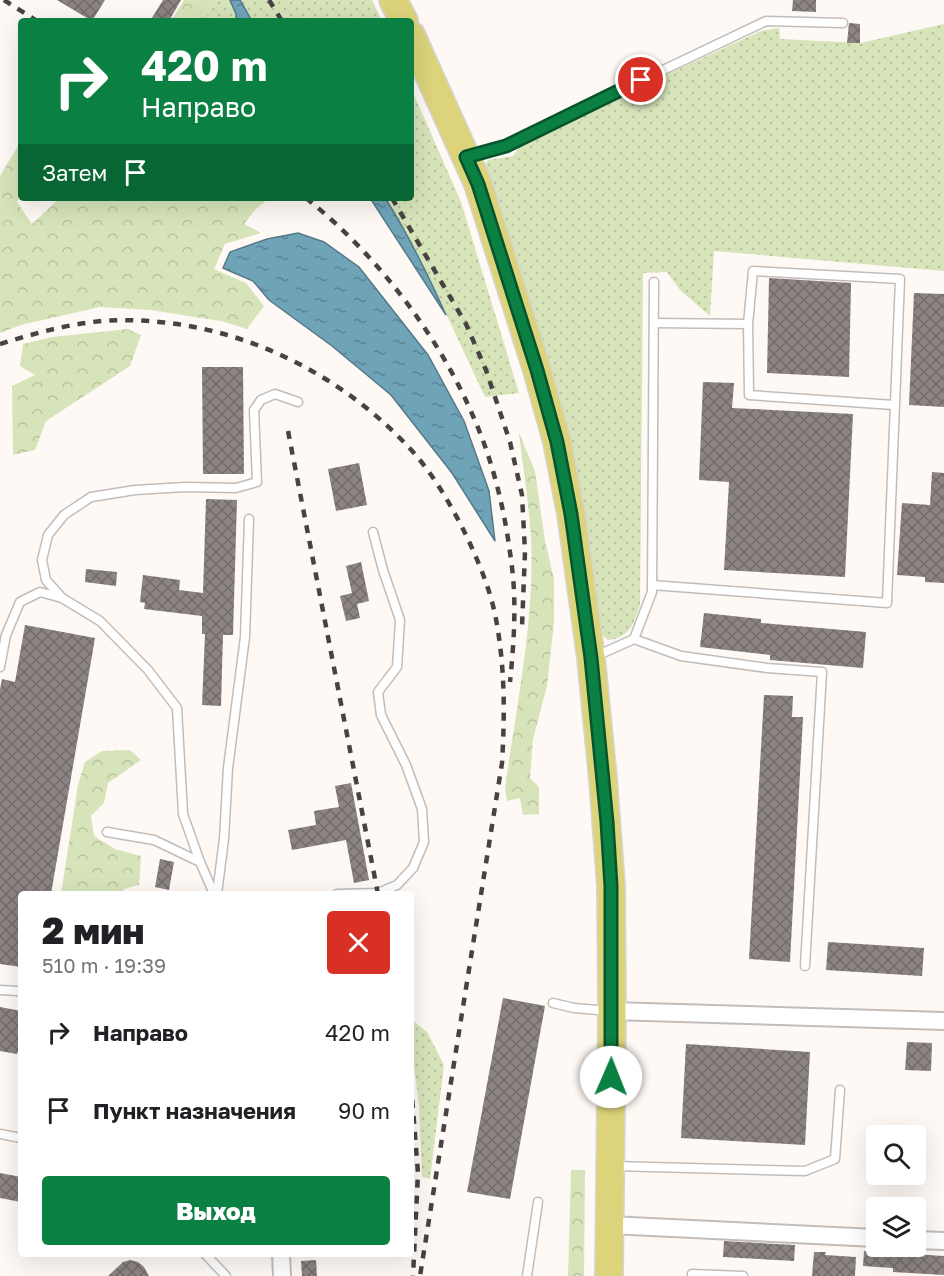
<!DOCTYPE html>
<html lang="ru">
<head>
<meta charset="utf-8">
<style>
  body { margin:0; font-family:"Golos Text",sans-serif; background:#f2f2f2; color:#202124; height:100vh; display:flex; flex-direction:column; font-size:22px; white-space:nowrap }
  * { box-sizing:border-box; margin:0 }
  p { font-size:20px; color:#757577 }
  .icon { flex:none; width:33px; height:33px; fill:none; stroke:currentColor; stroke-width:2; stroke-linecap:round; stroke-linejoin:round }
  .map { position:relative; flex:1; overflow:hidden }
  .panel { position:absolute; left:18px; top:891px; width:396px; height:366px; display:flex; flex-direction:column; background:#fff; border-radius:6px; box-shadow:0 6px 24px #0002 }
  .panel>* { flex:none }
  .top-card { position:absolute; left:18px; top:18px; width:396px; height:183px; border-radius:6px; box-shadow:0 6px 24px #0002; background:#0b8043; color:#fff; overflow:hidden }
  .tools { position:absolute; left:866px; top:1125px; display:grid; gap:12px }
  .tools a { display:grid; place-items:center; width:60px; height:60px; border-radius:6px; background:#fff; box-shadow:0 6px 24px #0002; font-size:30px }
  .pin { position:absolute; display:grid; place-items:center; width:51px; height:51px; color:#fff; margin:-26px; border:3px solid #fff; border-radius:50%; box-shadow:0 2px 6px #0007 }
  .me { position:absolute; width:66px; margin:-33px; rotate:1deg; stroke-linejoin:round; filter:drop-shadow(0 0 4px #0008) }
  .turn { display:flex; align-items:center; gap:21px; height:126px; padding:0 24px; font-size:27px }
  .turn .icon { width:78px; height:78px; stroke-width:2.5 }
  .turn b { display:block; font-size:42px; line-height:51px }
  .then { display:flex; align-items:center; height:57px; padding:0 24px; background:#0003; gap:12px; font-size:22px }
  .round { display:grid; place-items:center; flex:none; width:63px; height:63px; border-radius:6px; background:#f2f2f2 }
  .headline { display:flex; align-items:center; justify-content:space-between; height:102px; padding:0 24px }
  h1 { font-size:36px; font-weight:800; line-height:45px }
  .cta { display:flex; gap:12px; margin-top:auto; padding:12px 24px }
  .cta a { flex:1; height:69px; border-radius:6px; background:#0b8043; color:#fff; font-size:24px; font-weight:800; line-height:69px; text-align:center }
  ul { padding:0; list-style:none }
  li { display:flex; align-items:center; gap:18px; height:78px; padding:0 24px }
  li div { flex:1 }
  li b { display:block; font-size:22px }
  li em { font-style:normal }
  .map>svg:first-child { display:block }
  .grass { fill:url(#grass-dots) }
  .forest { fill:url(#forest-crowns) }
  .water { fill:url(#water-ripples); stroke:#557987; stroke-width:1.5 }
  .building { fill:url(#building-cross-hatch) }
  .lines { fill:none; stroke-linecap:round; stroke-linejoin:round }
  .lane-casing { stroke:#c3bdb9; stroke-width:11 }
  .street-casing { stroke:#c3bdb9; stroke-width:20 }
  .primary-casing { stroke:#d5d5d5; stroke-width:30 }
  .lane { stroke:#fff; stroke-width:8 }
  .street { stroke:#fff; stroke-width:16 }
  .primary { stroke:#dcd37a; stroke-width:27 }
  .rail { stroke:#464342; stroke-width:4.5; stroke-dasharray:8 8; stroke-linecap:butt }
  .route-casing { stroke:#07532c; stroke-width:15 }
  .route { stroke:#0b8043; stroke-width:10 }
</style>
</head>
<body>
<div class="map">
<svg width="944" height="1276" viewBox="0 0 944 1276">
  <defs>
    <pattern id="grass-dots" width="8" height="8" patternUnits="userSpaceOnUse" patternTransform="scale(1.5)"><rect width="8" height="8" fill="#d7e4ba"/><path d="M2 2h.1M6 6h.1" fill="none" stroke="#b8c39f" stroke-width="1.8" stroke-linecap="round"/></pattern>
    <pattern id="forest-crowns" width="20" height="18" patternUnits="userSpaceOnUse" patternTransform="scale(1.5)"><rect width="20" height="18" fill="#d7e4ba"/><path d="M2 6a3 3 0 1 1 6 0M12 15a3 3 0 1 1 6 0" fill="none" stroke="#b8c39f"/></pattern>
    <pattern id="water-ripples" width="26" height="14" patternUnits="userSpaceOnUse" patternTransform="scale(1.5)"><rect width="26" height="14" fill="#6fa4b8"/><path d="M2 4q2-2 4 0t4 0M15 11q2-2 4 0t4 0" fill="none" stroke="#5a8494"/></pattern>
    <pattern id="building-cross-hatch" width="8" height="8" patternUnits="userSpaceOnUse" patternTransform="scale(1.5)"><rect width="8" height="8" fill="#8b8483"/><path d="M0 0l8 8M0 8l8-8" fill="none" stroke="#716b6a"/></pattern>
  </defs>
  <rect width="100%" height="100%" fill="#fff9f5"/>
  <!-- grass -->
  <g class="grass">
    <path d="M217,0H230L236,14V21H203Z"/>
    <path d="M240,0H372L382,21H252Z"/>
    <path d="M944,24V271L714,251L710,316L680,290L667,272L643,273L640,604C635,623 629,638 608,640L602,635L599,619L590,550L579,486L483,168L488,160L513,156L520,146L618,97L761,31L779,28L780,39L860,43Z"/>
    <path d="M411,88L461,202L519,393L485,397L425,269L385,198H411Z"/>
    <path d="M411,1019L427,1032L444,1065L430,1179L422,1177L419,1105L411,1042Z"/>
  </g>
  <!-- forest -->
  <g class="forest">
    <path d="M184,0H217L203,21H171Z"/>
    <path d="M21,141V195L17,202L32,224L60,198H269L254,211L244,224L261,233L225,244L214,269L246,283L264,306L247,329L221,321L150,310L100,307L21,325L0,333V176Z"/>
    <path d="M128,329L141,335L130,366L46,421L35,450L13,455L12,386L35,375L20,366L23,344L52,337Z"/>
    <path d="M519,433L535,471L545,541L554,579V622L547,686L533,739L530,778L539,787V814L523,815L520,798L507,801L505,789C516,708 535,621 531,538C529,503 523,468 519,433Z"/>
    <path d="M130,750L141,760L108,783L104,803L91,816L94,836L115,849L141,856L139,885L124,889L123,894H61L78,785L85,762L102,751Z"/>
    <path d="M571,1170H585L584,1276H568Z"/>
  </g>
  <!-- water -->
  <g class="water">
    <path d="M230,0H240L252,21H236V14Z"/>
    <path d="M370,198H385C409,235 428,275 446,315Z"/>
    <path d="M298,233L324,242L359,267L428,355L464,421L489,491L495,541L452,473L391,395L332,346L269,300L253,281L223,268L230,252L267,239Z"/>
  </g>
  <!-- building -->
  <g class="building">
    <path d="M57,0H105L92,21Z"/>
    <path d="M163,0H181L169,21H150Z"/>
    <path d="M793,0H816V12L792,11Z"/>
    <path d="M849,23L860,24V43H847Z"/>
    <path d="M769,278L851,283L849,377L767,373Z"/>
    <path d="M914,293L944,294V407L909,405Z"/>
    <path d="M202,367H243L244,474H203Z"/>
    <path d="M703,382L734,383L732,408L853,414L845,577L724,570L729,482L699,480Z"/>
    <path d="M359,463L367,505L336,511L328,469Z"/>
    <path d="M932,472L944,473V583L925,582V577L897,575L902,503L930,505Z"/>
    <path d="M206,499L237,500L233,635H223L221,706L202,705L205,634H202V616L144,609L145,603L140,602L143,575L180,580L179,590L203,593Z"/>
    <path d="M361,562L369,601L357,604L360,618L346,621L340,596L352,593L346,566Z"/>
    <path d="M86,569L117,572L116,586L85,582Z"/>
    <path d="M704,613L761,619V623L866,632L863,668L770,660V655L700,647Z"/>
    <path d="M25,625L95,638L51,894H21V967L0,964V689L2,679L15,682Z"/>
    <path d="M764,695L793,696L792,717H803L790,962L749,959Z"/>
    <path d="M351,783L369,880L354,883L346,840L292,850L288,830L316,825L314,811L339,807L335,786Z"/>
    <path d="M160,859L174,862L169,890L155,887Z"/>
    <path d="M828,942L924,948L922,976L826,970Z"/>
    <path d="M503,998L545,1006L510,1199L467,1192Z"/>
    <path d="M0,1007L21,1011V1052L18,1051L17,1054L0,1051Z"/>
    <path d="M907,1042L932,1043L931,1071L905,1070Z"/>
    <path d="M686,1044L810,1052L805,1145L681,1138Z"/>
    <path d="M0,1173L21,1177V1202L0,1198Z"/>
    <path d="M724,1241L795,1245L794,1261L723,1257Z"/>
    <path d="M864,1251L944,1256V1275L893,1272V1268L863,1266Z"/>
    <path d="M814,1252H826L825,1255L856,1257L855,1276H812Z"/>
    <path d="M130,1260L138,1262L144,1267L149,1276H108L123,1262Z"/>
    <path d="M316,1260L317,1276H302L301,1261Z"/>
  </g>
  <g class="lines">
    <!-- lane casing -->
    <g class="lane-casing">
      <g id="lane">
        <path d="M469,156L506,145L766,21L843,23"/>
        <path d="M654,323L748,324L749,395L894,405"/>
        <path d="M652,585L887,603L900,279L753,271L748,324"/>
        <path d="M62,598L46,580L42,560L48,535L64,515L91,497L135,490L185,487L236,488L257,482L254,410L261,400L275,394L298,402"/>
        <path d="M634,639L652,592L654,282"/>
        <path d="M594,657L634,639L681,656L767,668L822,672L805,966"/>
        <path d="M0,667L6,635L20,602L40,592L62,598L100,621L148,670L177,708L183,814L200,862"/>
        <path d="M107,832L154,840L200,862L214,894"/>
        <path d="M217,894L224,839L228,768L245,637L249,519"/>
        <path d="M337,894L378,893L397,885L413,868L424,842L422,809L406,765L381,715L378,692L397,667L400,620L383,570L373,532"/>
        <path d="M0,990L18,991"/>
        <path d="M553,1003L574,1008L609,1011"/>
        <path d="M0,1134L21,1138"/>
        <path d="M613,1166L805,1171L835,1159L840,1090"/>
        <path d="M205,1254L226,1276"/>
        <path d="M527,1276L538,1202"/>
        <path d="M692,1276V1274L743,1276"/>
      </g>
    </g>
    <!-- street casing -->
    <g class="street-casing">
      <g id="street">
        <path d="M612,1011L944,1021"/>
        <path d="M610,1225L876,1238"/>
        <path d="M915,1240L944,1241"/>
        <path d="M281,1254L282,1276"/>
      </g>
    </g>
    <!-- primary casing -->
    <g class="primary-casing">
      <g id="primary">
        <path d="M393,0L404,21"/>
        <path d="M411,35L478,184L537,370L557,442L571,514L591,658L603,779L611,886L612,1011L609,1276"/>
      </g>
    </g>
    <!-- lane -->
    <use href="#lane" class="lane"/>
    <!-- street -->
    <use href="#street" class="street"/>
    <!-- primary -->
    <use href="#primary" class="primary"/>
    <!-- rail -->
    <g class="rail">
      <path d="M4,0L37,21"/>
      <path d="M269,0L282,21"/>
      <path d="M306,198C375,253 438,334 473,416C493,461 505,511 511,560C517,600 514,642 510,682"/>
      <path d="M392,198L466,324L486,370L510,442L522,495L525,552L522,627"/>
      <path d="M0,344C33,334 67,324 102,321C219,313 336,366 414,453C434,476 451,505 465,533C477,558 489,586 495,614C505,664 505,712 502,763L420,1276"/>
      <path d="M288,431L378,894"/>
      <path d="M411,1084L418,1173L413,1276"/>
    </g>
  </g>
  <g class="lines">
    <!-- route casing -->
    <g class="route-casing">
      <path id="route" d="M611,1077V886L607,822L591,658L571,514L557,442L537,370L478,184L466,157L506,146L641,80"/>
    </g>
    <!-- route -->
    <use href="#route" class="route"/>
  </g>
</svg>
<div class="tools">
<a><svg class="icon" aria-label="search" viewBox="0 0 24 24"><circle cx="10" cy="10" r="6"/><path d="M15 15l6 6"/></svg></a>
<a><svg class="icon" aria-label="layers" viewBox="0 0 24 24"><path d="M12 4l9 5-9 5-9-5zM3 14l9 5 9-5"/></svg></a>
</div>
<div class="pin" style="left:641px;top:80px;background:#d93025"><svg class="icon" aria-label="arrive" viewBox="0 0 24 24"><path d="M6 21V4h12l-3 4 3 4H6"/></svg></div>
<svg class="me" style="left:611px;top:1077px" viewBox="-20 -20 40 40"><circle r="19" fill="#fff"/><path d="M0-13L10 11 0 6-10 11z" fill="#0b8043"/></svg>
<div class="top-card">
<div class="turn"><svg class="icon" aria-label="right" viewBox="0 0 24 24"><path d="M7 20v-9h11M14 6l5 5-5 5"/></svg><div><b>420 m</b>Направо</div></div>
<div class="then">Затем<svg class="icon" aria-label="arrive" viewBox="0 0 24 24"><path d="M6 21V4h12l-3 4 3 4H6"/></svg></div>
</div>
<section class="panel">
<div class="headline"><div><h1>2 мин</h1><p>510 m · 19:39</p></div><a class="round" style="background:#d93025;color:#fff"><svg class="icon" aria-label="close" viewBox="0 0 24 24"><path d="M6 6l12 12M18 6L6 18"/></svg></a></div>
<ul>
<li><svg class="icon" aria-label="right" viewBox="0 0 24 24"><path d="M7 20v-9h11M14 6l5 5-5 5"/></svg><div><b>Направо</b></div><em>420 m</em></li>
<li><svg class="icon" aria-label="arrive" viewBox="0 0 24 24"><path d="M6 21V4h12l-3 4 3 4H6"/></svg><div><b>Пункт назначения</b></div><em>90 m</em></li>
</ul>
<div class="cta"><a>Выход</a></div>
</section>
</div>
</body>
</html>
